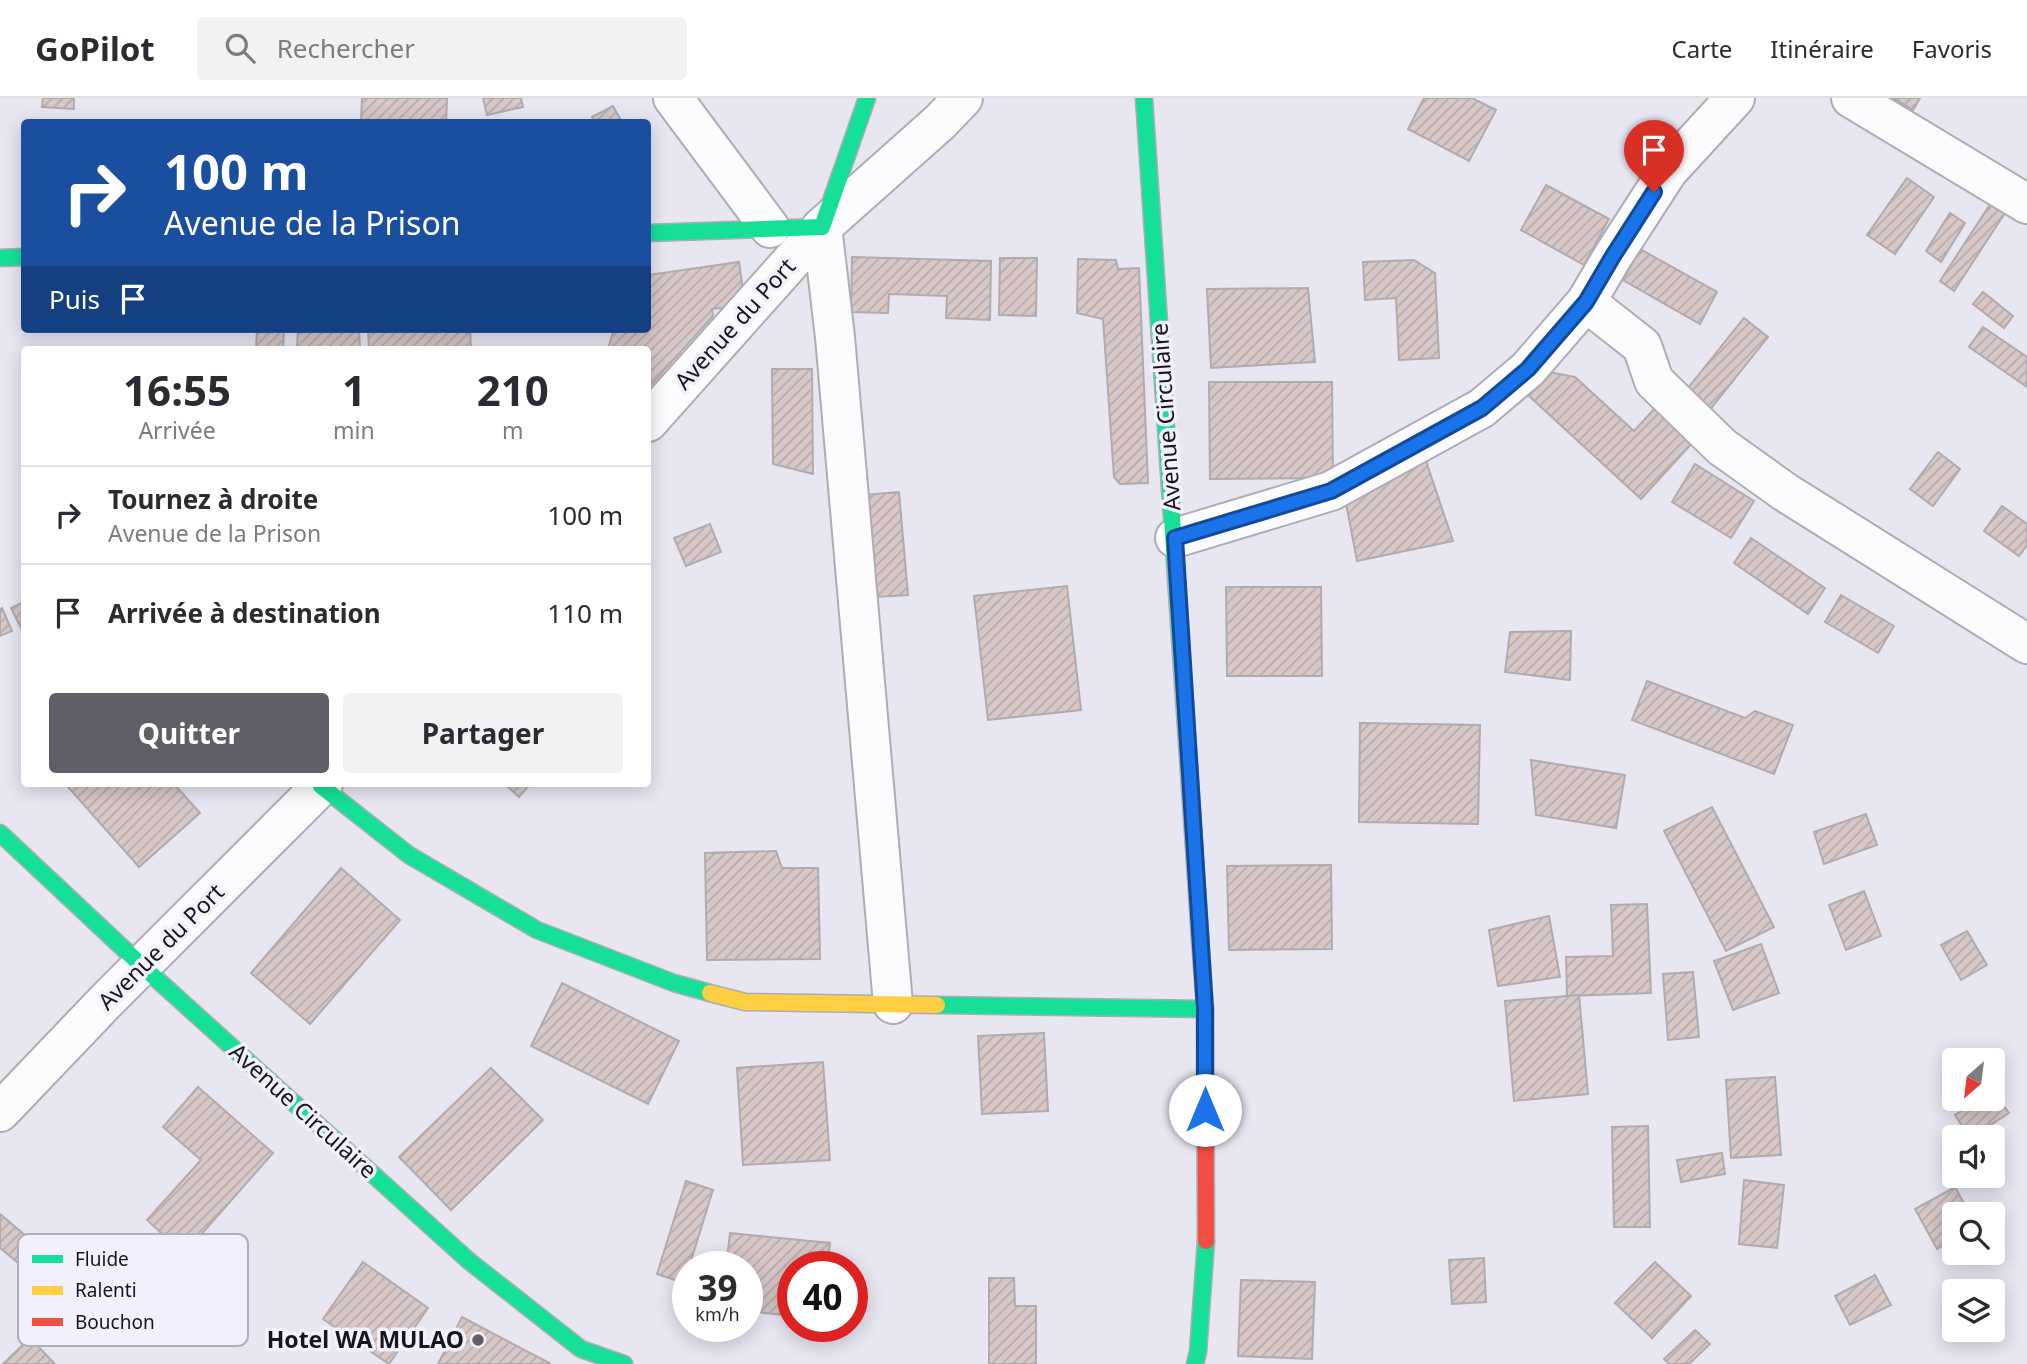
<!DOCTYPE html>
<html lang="fr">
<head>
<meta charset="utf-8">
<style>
  body { margin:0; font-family:"Noto Sans",sans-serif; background:#f2f2f3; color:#2b2b33; height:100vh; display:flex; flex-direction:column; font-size:26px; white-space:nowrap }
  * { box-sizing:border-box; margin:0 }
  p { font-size:23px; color:#7c7c81 }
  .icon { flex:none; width:38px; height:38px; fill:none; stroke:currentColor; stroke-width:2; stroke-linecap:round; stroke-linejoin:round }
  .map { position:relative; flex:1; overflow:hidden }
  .details { position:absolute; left:21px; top:248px; width:630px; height:441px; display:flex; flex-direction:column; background:#fff; border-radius:7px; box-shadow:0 4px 18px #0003 }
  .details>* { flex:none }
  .guide { position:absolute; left:21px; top:21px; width:630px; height:214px; border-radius:7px; box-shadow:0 4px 18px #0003; background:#1a4fa0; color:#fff; overflow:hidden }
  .needle { width:46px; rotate:208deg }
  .controls { position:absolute; left:1942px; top:950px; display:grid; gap:14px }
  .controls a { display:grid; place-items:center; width:63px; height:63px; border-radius:7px; background:#fff; box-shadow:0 4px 18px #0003; font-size:35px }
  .speed { position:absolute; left:672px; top:1153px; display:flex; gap:14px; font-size:35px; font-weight:700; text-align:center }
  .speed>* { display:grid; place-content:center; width:91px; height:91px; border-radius:50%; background:#fff; box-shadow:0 4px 18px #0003; line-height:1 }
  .speed small { font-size:18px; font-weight:400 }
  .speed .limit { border:10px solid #d22; background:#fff; color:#111 }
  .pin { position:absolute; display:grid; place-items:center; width:60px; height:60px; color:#fff; margin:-72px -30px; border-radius:50% 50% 50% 0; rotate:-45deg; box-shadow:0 0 7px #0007 }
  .pin .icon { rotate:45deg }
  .me { position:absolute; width:77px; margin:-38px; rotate:0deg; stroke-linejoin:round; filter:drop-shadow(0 0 5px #0008) }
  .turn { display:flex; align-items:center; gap:24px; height:147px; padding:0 28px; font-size:32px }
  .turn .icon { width:91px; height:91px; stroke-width:2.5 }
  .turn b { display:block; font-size:49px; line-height:60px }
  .then { display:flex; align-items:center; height:66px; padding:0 28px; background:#0003; gap:14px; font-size:26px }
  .eta { display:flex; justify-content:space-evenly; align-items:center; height:119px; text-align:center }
  .eta b { font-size:42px; font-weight:700; line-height:49px }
  .action { display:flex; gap:14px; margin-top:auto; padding:14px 28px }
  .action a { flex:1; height:80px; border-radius:7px; background:#605f67; color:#fff; font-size:28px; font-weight:700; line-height:80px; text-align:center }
  .action a+a { background:#f2f2f3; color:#2b2b33 }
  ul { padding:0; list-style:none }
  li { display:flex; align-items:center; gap:21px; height:98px; padding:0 28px; border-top:2px solid #e1e1e2 }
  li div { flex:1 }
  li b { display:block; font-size:26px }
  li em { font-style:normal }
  header { display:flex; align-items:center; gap:42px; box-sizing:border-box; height:98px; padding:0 35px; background:#fff; border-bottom:2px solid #e1e1e2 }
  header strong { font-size:33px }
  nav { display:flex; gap:38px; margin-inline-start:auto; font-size:24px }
  .search { width:490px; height:63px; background:#f2f2f3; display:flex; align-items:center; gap:18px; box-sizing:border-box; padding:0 24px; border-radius:7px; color:#7c7c81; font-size:26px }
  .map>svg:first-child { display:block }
  .building { fill:url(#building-hatch); stroke:#b0abae; stroke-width:2 }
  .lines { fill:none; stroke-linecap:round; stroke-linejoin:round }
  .street-casing { stroke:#aeacb4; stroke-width:42 }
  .fast-casing { stroke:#aeacb4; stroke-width:19 }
  .slow-casing { stroke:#aeacb4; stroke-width:19 }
  .jam-casing { stroke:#aeacb4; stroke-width:19 }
  .street { stroke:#fcfbfd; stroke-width:38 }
  .fast { stroke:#16e098; stroke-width:16 }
  .slow { stroke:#ffcf43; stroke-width:16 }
  .jam { stroke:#f24e42; stroke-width:16 }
  .route-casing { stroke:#114b97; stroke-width:18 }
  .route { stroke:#1a73e8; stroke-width:12 }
  .poi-dot { fill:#605f67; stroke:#f2f0fc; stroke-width:2.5 }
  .labels { text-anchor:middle; stroke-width:7; stroke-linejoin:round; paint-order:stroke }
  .street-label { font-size:23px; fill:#17161d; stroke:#f2f0fc }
  .poi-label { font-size:23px; font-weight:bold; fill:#17161d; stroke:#f2f0fc; text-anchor:end }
  .key { fill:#f2f0fc; stroke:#b0afb9; stroke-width:2 }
  .key-label { font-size:19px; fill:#17161d }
</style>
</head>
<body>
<header>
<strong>GoPilot</strong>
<div class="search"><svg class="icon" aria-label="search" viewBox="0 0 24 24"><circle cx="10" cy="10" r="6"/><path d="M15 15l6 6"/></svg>Rechercher</div>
<nav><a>Carte</a><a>Itinéraire</a><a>Favoris</a></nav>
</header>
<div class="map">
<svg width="2027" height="1266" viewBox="0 0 2027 1266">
  <defs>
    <pattern id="building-hatch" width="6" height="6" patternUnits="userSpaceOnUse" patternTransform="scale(1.75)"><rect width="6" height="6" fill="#d8c8c8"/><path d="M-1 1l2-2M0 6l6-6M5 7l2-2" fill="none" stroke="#b9abab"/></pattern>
  </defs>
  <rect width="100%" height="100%" fill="#e8e6f1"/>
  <!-- building -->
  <g class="building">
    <path d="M43,0H74V11L42,9Z"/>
    <path d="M362,0H447L446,24H361Z"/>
    <path d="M483,0H521L523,9L487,17Z"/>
    <path d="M1424,0H1472L1496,12L1469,63L1408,31Z"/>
    <path d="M1893,0H1920L1913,12Z"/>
    <path d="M613,8L622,24H595L592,19Z"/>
    <path d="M1907,80L1934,99L1895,156L1867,137Z"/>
    <path d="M1546,87L1609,121L1584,167L1521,132Z"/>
    <path d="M1991,105L2005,115L1954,193L1940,183Z"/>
    <path d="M1950,115L1965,125L1941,164L1926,153Z"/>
    <path d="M1640,151L1717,194L1700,226L1623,182Z"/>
    <path d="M852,159L991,163L990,222L946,220L947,198L889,196L888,215L851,214Z"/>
    <path d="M1000,160H1037L1036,218L999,217Z"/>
    <path d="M1078,161L1116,162L1118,171L1139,170L1148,385L1120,386L1114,379L1103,221L1077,215Z"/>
    <path d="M1414,162L1435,175L1439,260L1399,262L1396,200L1365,202L1363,164Z"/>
    <path d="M739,164L745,207L712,211L713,218L650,288L648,286V252L608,251L614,231H648V177Z"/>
    <path d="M1308,190L1315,264L1211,270L1207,191Z"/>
    <path d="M1983,194L2013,218L2004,230L1973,206Z"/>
    <path d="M1744,220L1768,239L1704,319L1680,300Z"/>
    <path d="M1983,229L2027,259V289L1969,249Z"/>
    <path d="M257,231H284L283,252H256Z"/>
    <path d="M298,231H359L360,250H297Z"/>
    <path d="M368,231H470L471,252H369Z"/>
    <path d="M772,271H812L813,376L773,366Z"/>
    <path d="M1543,273L1575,279L1634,333L1657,308L1694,343L1641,401L1529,298Z"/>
    <path d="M1209,284H1332L1333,380L1210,381Z"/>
    <path d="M1938,354L1960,371L1933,408L1910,391Z"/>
    <path d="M1425,360L1453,443L1357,463L1345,400Z"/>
    <path d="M1695,366L1754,403L1731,440L1672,404Z"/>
    <path d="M899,394L908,497L860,500L851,398Z"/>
    <path d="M2002,408L2027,426V447L2019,458L1984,433Z"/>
    <path d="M710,426L721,454L686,468L674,440Z"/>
    <path d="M1751,440L1825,490L1808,516L1734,465Z"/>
    <path d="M1067,488L1081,612L988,622L974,498Z"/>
    <path d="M1226,489H1321L1322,578H1227Z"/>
    <path d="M1841,497L1894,528L1878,555L1825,524Z"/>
    <path d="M24,504V529L21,530L11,510Z"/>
    <path d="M2,510L12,533L0,538V511Z"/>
    <path d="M1571,533L1570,582L1505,574L1510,534Z"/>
    <path d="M1647,583L1745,620L1755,613L1793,627L1774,676L1632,622Z"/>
    <path d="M1360,625L1480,627L1478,726L1359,724Z"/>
    <path d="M1531,662L1625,677L1616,730L1536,717Z"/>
    <path d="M72,686H174L200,715L139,769L68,689Z"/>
    <path d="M505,686H530L519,699Z"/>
    <path d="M1712,709L1774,829L1726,853L1664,733Z"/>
    <path d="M1866,716L1877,747L1824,766L1814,734Z"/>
    <path d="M776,753L782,770H818L820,861L707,862L705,755Z"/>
    <path d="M1331,767L1332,851L1229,852L1227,768Z"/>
    <path d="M341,770L400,822L310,926L251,875Z"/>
    <path d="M1864,793L1881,838L1846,852L1829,807Z"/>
    <path d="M1647,806L1651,895L1567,898L1566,859L1613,858L1611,807Z"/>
    <path d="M1549,818L1560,879L1498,888L1489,832Z"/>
    <path d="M1967,833L1987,867L1961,882L1941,847Z"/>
    <path d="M1761,846L1779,895L1733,912L1714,863Z"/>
    <path d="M1693,874L1699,939L1668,942L1663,876Z"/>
    <path d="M562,885L679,943L648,1006L531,948Z"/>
    <path d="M1579,897L1588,996L1514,1003L1505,903Z"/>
    <path d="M1044,935L1048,1013L982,1016L978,938Z"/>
    <path d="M823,964L830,1062L743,1067L737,970Z"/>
    <path d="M491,970L543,1022L451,1112L399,1059Z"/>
    <path d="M1775,979L1781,1057L1731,1060L1726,982Z"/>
    <path d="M198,989L273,1055L184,1156L147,1122L201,1062L163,1029Z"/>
    <path d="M1993,994L2009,1015L1970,1040L1955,1017L1980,1001H1993Z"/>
    <path d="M1648,1028L1650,1129H1614L1612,1029Z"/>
    <path d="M1722,1055L1725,1076L1681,1084L1677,1062Z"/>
    <path d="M1744,1082L1784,1087L1777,1150L1739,1146Z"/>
    <path d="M686,1083L713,1092L684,1185L657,1176Z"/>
    <path d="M1955,1089L1970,1116H1955V1141L1937,1151L1915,1111Z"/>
    <path d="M0,1116L33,1144L17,1164L0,1150Z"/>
    <path d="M730,1135L830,1145L827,1169H793V1218L747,1213V1169H726Z"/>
    <path d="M1484,1160L1486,1204L1452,1206L1449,1162Z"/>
    <path d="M363,1164L428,1210L389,1266L323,1221Z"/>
    <path d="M1655,1164L1691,1198L1652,1240L1615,1205Z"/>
    <path d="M1875,1177L1891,1207L1850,1227L1835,1198Z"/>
    <path d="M989,1180H1014L1015,1208H1036V1266H989Z"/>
    <path d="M1241,1182L1315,1184L1312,1261L1238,1258Z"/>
    <path d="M462,1219L551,1266H438Z"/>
    <path d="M1695,1232L1710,1246L1689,1266H1669L1664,1261Z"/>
    <path d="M30,1240L55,1266H3Z"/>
  </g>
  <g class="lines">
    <!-- street casing -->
    <g class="street-casing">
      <g id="street">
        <path d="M673,0L770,130"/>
        <path d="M1851,0L2027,106"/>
        <path d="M822,129L835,239L893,906"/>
        <path d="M1586,204L1642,248L1654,283L1722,349L1785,394L2027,546"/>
        <path d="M648,324L822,129L940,24L963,0"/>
        <path d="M1175,440L1331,393L1482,310L1528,271L1586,204L1613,158L1668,73L1735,0"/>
        <path d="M0,1014L106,903L323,686"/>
      </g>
    </g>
    <!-- fast casing -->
    <g class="fast-casing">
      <g id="fast">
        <path d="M1144,0L1200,839"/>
        <path d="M648,135L822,129L867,0"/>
        <path d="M0,160L24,159"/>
        <path d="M321,688L409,757L537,832L674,885L710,895"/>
        <path d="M0,735L141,867L469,1163L581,1251L624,1266"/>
        <path d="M937,907L1205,911"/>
        <path d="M1195,1266L1198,1254L1206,1143"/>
      </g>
    </g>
    <!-- slow casing -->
    <g class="slow-casing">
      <path id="slow" d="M710,895L745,904L937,907"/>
    </g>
    <!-- jam casing -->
    <g class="jam-casing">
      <path id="jam" d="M1200,839L1205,911L1206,1143"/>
    </g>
    <!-- street -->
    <use href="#street" class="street"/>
    <!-- fast -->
    <use href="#fast" class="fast"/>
    <!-- slow -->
    <use href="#slow" class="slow"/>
    <!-- jam -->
    <use href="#jam" class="jam"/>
  </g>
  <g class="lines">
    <!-- route casing -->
    <g class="route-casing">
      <path id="route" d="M1205,1012V911L1175,440L1331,393L1482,310L1528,271L1586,204L1613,158L1654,94"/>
    </g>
    <!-- route -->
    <use href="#route" class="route"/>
  </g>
  <!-- markers -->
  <circle class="poi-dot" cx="478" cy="1242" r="7"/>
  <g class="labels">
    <!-- street labels -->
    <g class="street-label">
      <text transform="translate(735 226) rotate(-48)" y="8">Avenue du Port</text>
      <text transform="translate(1166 319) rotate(-94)" y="8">Avenue Circulaire</text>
      <text transform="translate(161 849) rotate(-45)" y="8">Avenue du Port</text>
      <text transform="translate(303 1013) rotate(42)" y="8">Avenue Circulaire</text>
    </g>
    <!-- poi labels -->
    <g class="poi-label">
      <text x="464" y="1250">Hotel WA MULAO</text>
    </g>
  </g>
  <!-- legend -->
  <rect x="18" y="1136" width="230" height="112" rx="10" class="key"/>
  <rect x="32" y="1157" width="31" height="8" fill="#16e098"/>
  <rect x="32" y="1188" width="31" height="9" fill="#ffcf43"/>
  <rect x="32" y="1220" width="31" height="8" fill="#f24e42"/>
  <g class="key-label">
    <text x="75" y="1168">Fluide</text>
    <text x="75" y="1199">Ralenti</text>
    <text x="75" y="1231">Bouchon</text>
  </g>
</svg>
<div class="controls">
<a><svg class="needle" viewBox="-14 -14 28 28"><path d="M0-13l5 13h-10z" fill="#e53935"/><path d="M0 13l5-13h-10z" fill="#7c7c81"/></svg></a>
<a><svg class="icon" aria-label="sound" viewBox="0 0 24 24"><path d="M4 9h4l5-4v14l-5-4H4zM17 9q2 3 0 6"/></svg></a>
<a><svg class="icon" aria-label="search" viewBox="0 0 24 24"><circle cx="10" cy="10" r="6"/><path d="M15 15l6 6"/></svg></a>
<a><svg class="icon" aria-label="layers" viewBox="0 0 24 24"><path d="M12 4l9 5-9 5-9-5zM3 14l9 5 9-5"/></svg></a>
</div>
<div class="speed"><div>39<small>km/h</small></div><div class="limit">40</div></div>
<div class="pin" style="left:1654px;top:94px;background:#d93025"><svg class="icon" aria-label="arrive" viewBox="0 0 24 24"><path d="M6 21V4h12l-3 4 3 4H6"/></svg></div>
<svg class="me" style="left:1205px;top:1012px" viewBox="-20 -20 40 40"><circle r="19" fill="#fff"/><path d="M0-13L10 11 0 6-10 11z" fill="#1a73e8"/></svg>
<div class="guide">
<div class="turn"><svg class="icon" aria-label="right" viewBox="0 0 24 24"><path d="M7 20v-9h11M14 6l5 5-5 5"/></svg><div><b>100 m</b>Avenue de la Prison</div></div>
<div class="then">Puis<svg class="icon" aria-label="arrive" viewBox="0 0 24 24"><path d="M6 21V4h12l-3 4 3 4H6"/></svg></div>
</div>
<section class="details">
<div class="eta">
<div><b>16:55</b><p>Arrivée</p></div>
<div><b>1</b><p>min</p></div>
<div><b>210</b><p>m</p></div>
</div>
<ul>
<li><svg class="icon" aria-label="right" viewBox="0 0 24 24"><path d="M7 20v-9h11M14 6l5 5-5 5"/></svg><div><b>Tournez à droite</b><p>Avenue de la Prison</p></div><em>100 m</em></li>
<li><svg class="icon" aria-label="arrive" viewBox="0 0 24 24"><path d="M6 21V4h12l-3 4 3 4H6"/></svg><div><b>Arrivée à destination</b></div><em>110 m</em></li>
</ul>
<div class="action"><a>Quitter</a><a>Partager</a></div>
</section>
</div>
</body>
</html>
